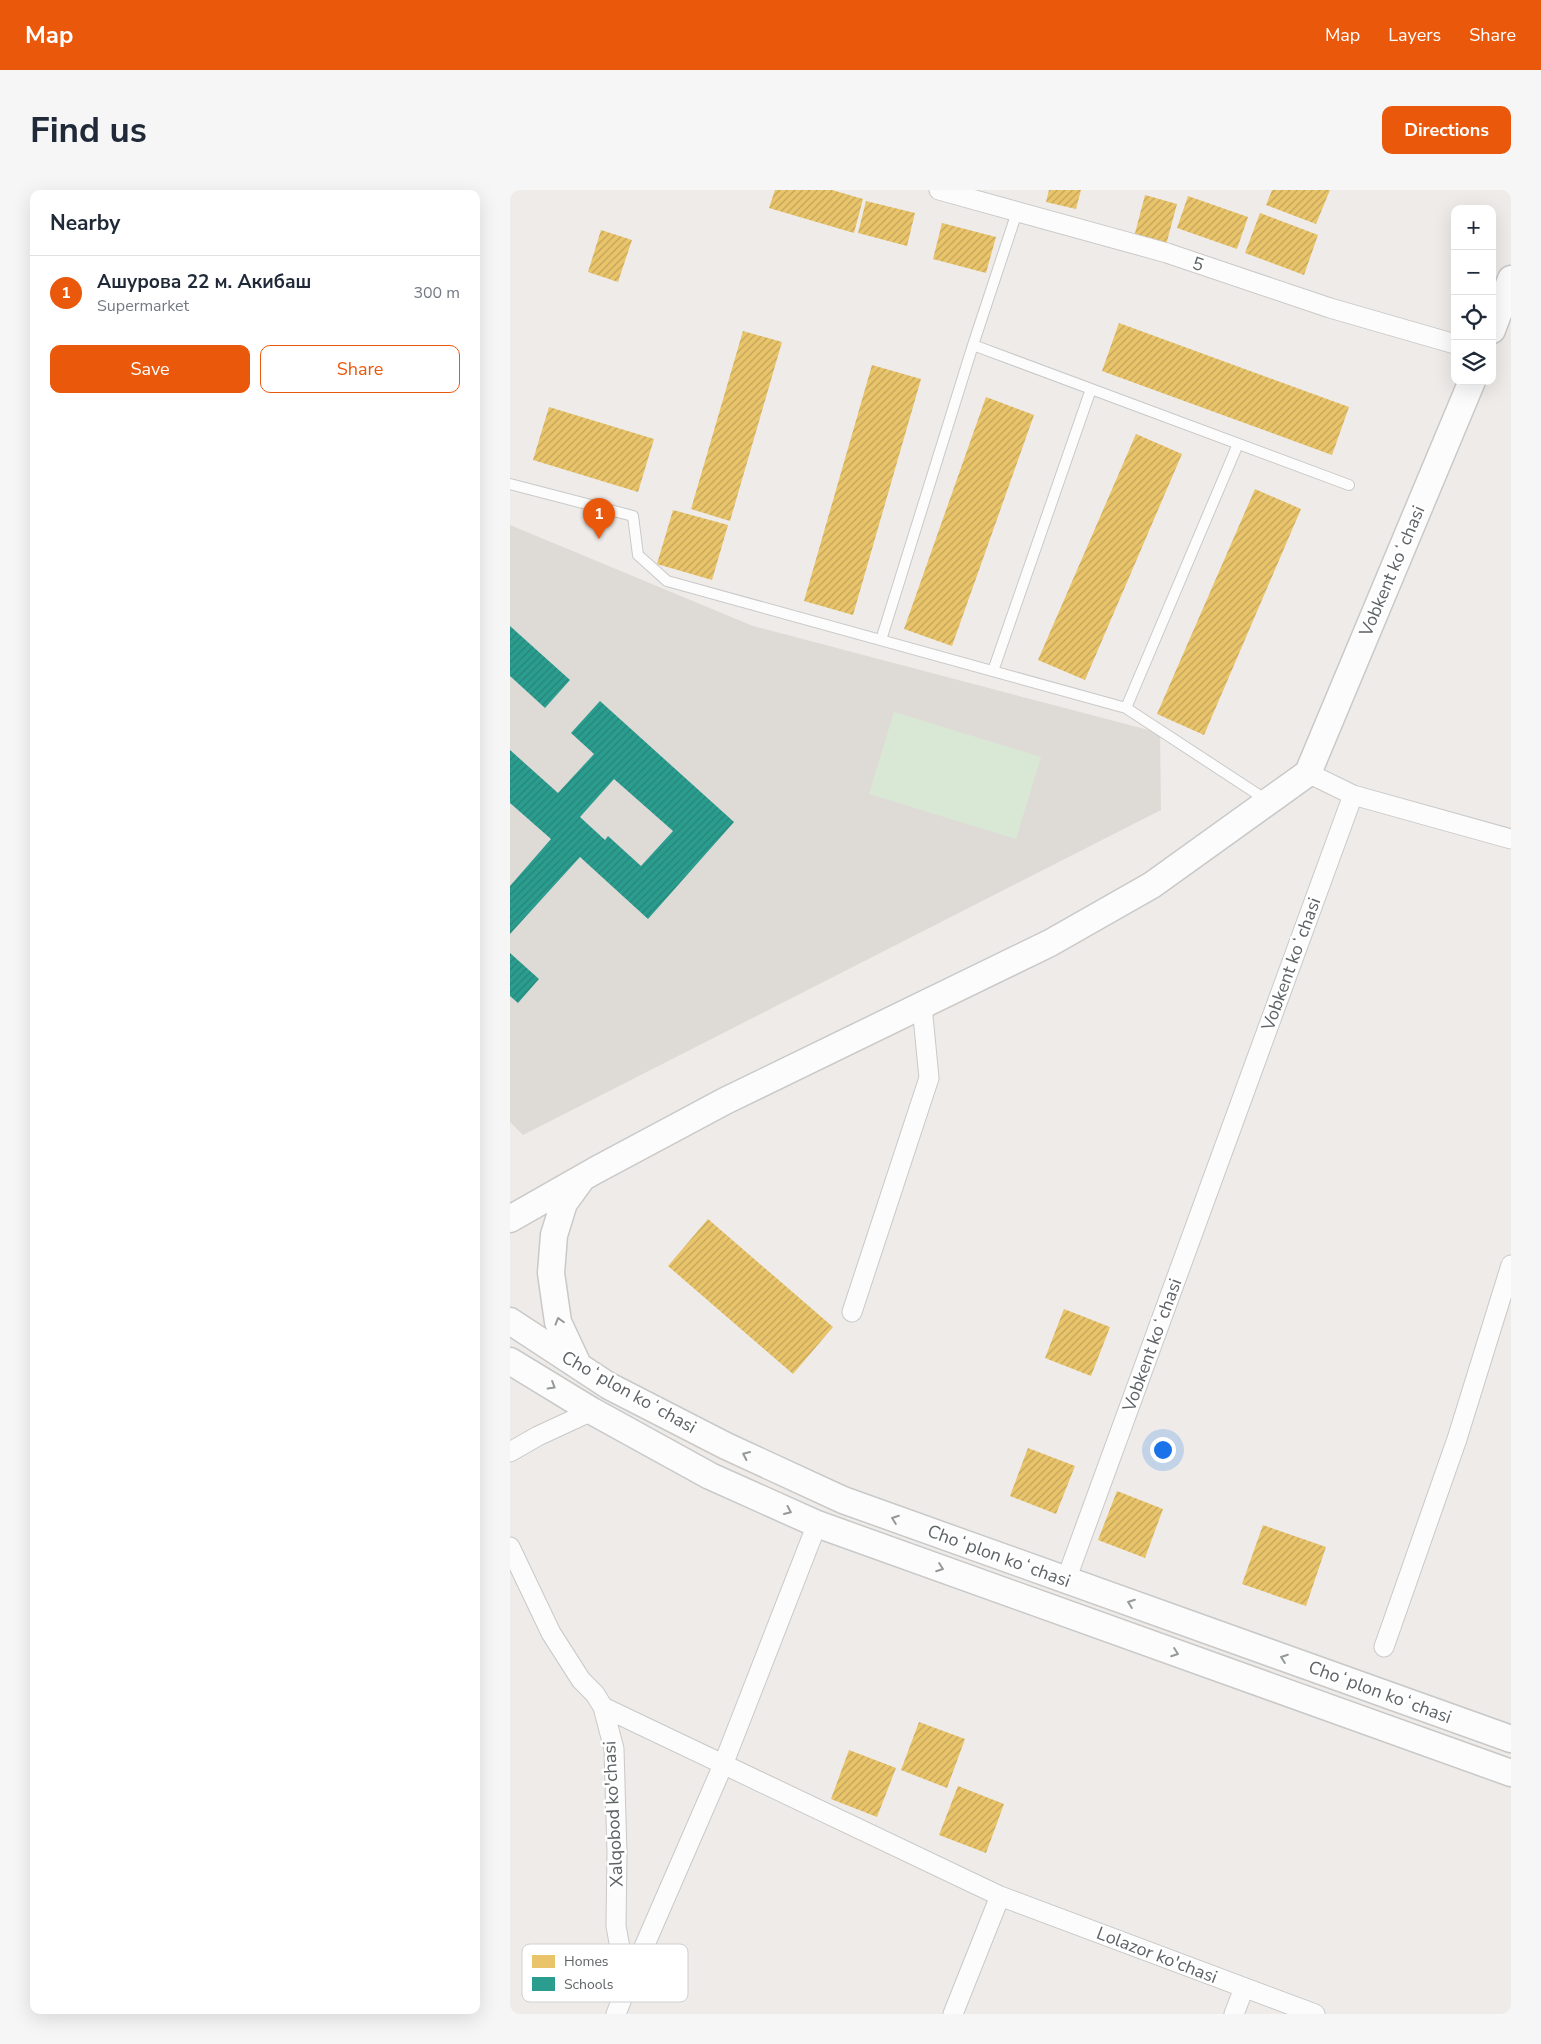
<!DOCTYPE html>
<meta charset="utf-8">
<style>
:root{--surface:#fff;--page:#f6f6f7;--text:#1f2937;--muted:#747a83;--line:#e0e1e3;--accent:#ea580c}
body{margin:0;font-family:"Nunito Sans",sans-serif;background:var(--page);color:var(--text)}
.controls{position:absolute;right:15px;top:15px;display:grid;overflow:hidden;border-radius:10px;box-shadow:0 5px 20px #0002}
.controls button{width:45px;height:45px;display:grid;place-items:center;padding:0;border:0;border-bottom:1px solid var(--line);background:var(--surface);color:var(--text);font:25px sans-serif}
.you{position:absolute;left:652px;top:1259px;width:18px;height:18px;margin:-12px;border:4px solid #fff;border-radius:50%;background:#1a73e8;box-shadow:0 0 0 8px #1a73e833}
.badge{display:grid;place-items:center;width:32px;height:32px;border-radius:50%;background:var(--accent);color:#fff;font-size:16px;font-weight:700}
.pin{position:absolute;translate:-50% -41px;filter:drop-shadow(0 1px 2px #0008)}
.pin::after{content:'';position:absolute;top:26px;width:18px;height:15px;background:inherit;clip-path:polygon(0 0,100% 0,50% 100%)}
.list{margin:0;padding:0;list-style:none}
h2{display:flex;justify-content:space-between;align-items:center;height:65px;margin:0;padding:0 20px;font-size:21px}
h2 small{font-size:16px;font-weight:400;color:var(--muted)}
.list li{display:grid;grid-template-columns:32px 1fr auto;gap:15px;align-items:center;box-sizing:border-box;height:75px;padding:0 20px;border-top:1px solid var(--line)}
.list b{display:block;font-size:19px;white-space:nowrap}
.list p{margin:0;font-size:16px;white-space:nowrap;color:var(--muted)}
.list em{font-size:16px;font-style:normal;color:var(--muted)}
.actions{display:flex;gap:10px;padding:15px 20px}
.actions a{flex:1;padding:11px 0;border:1px solid var(--accent);border-radius:10px;text-align:center;font-size:18px;color:var(--accent)}
.actions .main{background:var(--accent);color:#fff}
.icon{flex:none;width:28px;height:28px;fill:none;stroke:currentColor;stroke-width:2;stroke-linecap:round;stroke-linejoin:round}
.map{position:relative;flex:none;width:1001px;height:1824px;overflow:hidden;border-radius:10px}
header{display:flex;align-items:center;gap:30px;box-sizing:border-box;height:70px;padding:0 25px;background:var(--accent);color:#fff}
header strong{font-size:24px}
nav{display:flex;gap:28px;margin-inline-start:auto;font-size:18px}
.intro{display:flex;align-items:center;justify-content:space-between;box-sizing:border-box;height:120px;padding:0 30px}
h1{margin:0;font-size:35px}
.button{padding:12px 22px;border-radius:10px;background:var(--accent);color:#fff;font-size:18px;font-weight:700}
main{display:flex;gap:30px;padding:0 30px}
aside{flex:1;background:var(--surface);border-radius:10px;box-shadow:0 5px 20px #0002}
.map>svg:first-child{display:block}
.education{fill:#dedbd6}
.green{fill:#d9e8d4}
.homes{fill:url(#homes-hatch)}
.schools{fill:url(#schools-hatch);fill-rule:evenodd}
.lines{fill:none;stroke-linecap:round;stroke-linejoin:round}
.lane-casing{stroke:#c9c9c9;stroke-width:12}
.street-casing{stroke:#c9c9c9;stroke-width:21}
.secondary-casing{stroke:#c9c9c9;stroke-width:29}
.lane{stroke:#fcfcfc;stroke-width:10}
.street{stroke:#fcfcfc;stroke-width:19}
.secondary{stroke:#fcfcfc;stroke-width:26}
.oneway{stroke:#95999a}
.labels{text-anchor:middle;dominant-baseline:central;stroke-width:5;stroke-linejoin:round;paint-order:stroke}
.street-label{font-size:18px;fill:#5e6366;stroke:#fff}
.key{fill:#fff;stroke:#cfd0d1;stroke-width:1}
.key-label{font-size:14px;fill:#5e6366}
</style>
<header>
<strong>Map</strong>
<nav><a>Map</a><a>Layers</a><a>Share</a></nav>
</header>
<div class="intro"><h1>Find us</h1><a class="button">Directions</a></div>
<main>
<aside>
<h2>Nearby<small></small></h2>
<ul class="list">
<li><span class="badge">1</span><div><b>Ашурова 22 м. Акибаш</b><p>Supermarket</p></div><em>300 m</em></li>
</ul>
<div class="actions"><a class="main">Save</a><a>Share</a></div>
</aside>
<div class="map">
<svg width="1001" height="1824" viewBox="0 0 1001 1824">
<defs>
<pattern id="homes-hatch" width="6" height="6" patternUnits="userSpaceOnUse" patternTransform="scale(1.25)"><rect width="6" height="6" fill="#e9c46a"/><path d="M-1 1l2-2M0 6l6-6M5 7l2-2" fill="none" stroke="#c0a35b"/></pattern>
<pattern id="schools-hatch" width="6" height="6" patternUnits="userSpaceOnUse" patternTransform="scale(1.25)"><rect width="6" height="6" fill="#2a9d8f"/><path d="M-1 1l2-2M0 6l6-6M5 7l2-2" fill="none" stroke="#278479"/></pattern>
</defs>
<rect width="100%" height="100%" fill="#eeebe8"/>
<path class="education" d="M0,335L243,436L650,543L651,620L13,945L0,932Z"/>
<path class="green" d="M384,522L531,567L506,649L359,604Z"/>
<path class="homes" d="M265,0H322L353,9L344,43L259,18Z
M539,0H571L566,19L536,12Z
M762,0H820L806,34L756,15Z
M635,5L667,14L656,55L624,47Z
M678,6L738,27L727,59L667,38Z
M356,11L405,23L397,56L348,43Z
M750,23L808,45L794,85L735,63Z
M432,33L486,47L476,83L423,69Z
M91,40L122,50L108,92L78,82Z
M609,133L839,217L822,265L592,181Z
M233,141L272,152L220,331L181,319Z
M362,175L411,189L343,425L294,411Z
M476,207L524,225L442,456L394,439Z
M39,217L144,249L128,302L23,270Z
M626,244L672,264L575,490L528,470Z
M745,299L791,319L694,545L647,524Z
M163,320L218,335L202,390L147,374Z
M198,1029L323,1137L283,1184L158,1076Z
M554,1119L600,1137L581,1186L535,1168Z
M518,1258L565,1276L546,1324L500,1306Z
M607,1301L653,1319L635,1368L588,1350Z
M753,1335L816,1357L796,1416L732,1394Z
M409,1532L455,1549L437,1598L391,1580Z
M339,1560L386,1578L367,1627L321,1609Z
M448,1596L494,1614L476,1663L429,1645Z"/>
<path class="schools" d="M0,436L60,490L35,518L0,486Z
M90,511L224,632L138,729L70,667L0,744V696L41,649L0,613V560L48,603L84,564L61,543ZM104,589L163,641L131,676L98,646L95,650L70,627Z
M0,763L29,789L8,813L0,806Z"/>
<g class="lines">
<g class="lane-casing">
<path id="lane" d="M463,155L507,22
M0,294L123,326L128,365L157,391L616,518L758,611
M371,450L463,155L839,295
M483,481L581,199
M616,518L728,254"/>
</g>
<g class="street-casing">
<path id="street" d="M429,0L657,63L820,118L945,154
M798,583L843,605L1001,649
M342,1122L419,888L412,816
M0,1262L28,1246L82,1221
M0,1357L41,1443L71,1490L85,1504L93,1517L104,1559L107,1663L106,1736L117,1796L106,1824
M556,1390L843,605
M874,1457L947,1249L1001,1075
M93,1517L490,1706L805,1824
M117,1796L213,1575L307,1334
M443,1824L490,1706
M724,1824L734,1798"/>
</g>
<g class="secondary-casing">
<path id="secondary" d="M982,140L1001,89
M0,1029L86,980L215,911L540,753L642,695L798,583L962,191
M0,1131L99,1196L216,1256L333,1310L1001,1549
M0,1171L82,1221L200,1286L307,1334L1001,1583
M68,1175L48,1132L41,1083L44,1045L54,1013L70,991"/>
</g>
<use href="#lane" class="lane"/>
<use href="#street" class="street"/>
<use href="#secondary" class="secondary"/>
</g>
<defs><path id="oneway-chevron" d="M-2-3.5L2.5 0L-2 3.5" fill="none" stroke-width="1.6" stroke-linecap="round" stroke-linejoin="round" transform="scale(1.25)"/></defs>
<g class="oneway">
<use href="#oneway-chevron" transform="translate(49 1131) rotate(-106)"/>
<use href="#oneway-chevron" transform="translate(42 1196) rotate(31)"/>
<use href="#oneway-chevron" transform="translate(236 1265) rotate(-155)"/>
<use href="#oneway-chevron" transform="translate(278 1321) rotate(24)"/>
<use href="#oneway-chevron" transform="translate(385 1329) rotate(-160)"/>
<use href="#oneway-chevron" transform="translate(430 1378) rotate(20)"/>
<use href="#oneway-chevron" transform="translate(621 1413) rotate(-160)"/>
<use href="#oneway-chevron" transform="translate(665 1463) rotate(20)"/>
<use href="#oneway-chevron" transform="translate(774 1468) rotate(-160)"/>
</g>
<g class="labels">
<g class="street-label">
<text transform="translate(688 74) rotate(19)">5</text>
<text transform="translate(882 381) rotate(-67)">Vobkent koʻchasi</text>
<text transform="translate(781 774) rotate(-70)">Vobkent koʻchasi</text>
<text transform="translate(642 1155) rotate(-70)">Vobkent koʻchasi</text>
<text transform="translate(119 1202) rotate(29)">Choʻplon koʻchasi</text>
<text transform="translate(489 1366) rotate(20)">Choʻplon koʻchasi</text>
<text transform="translate(870 1502) rotate(20)">Choʻplon koʻchasi</text>
<text transform="translate(103 1624) rotate(-93)">Xalqobod ko'chasi</text>
<text transform="translate(647 1765) rotate(21)">Lolazor ko'chasi</text>
</g>
</g>
<rect x="12" y="1754" width="166" height="58" rx="8" class="key"/>
<rect x="22" y="1765" width="23" height="13" fill="#e9c46a"/>
<rect x="22" y="1787" width="23" height="14" fill="#2a9d8f"/>
<g class="key-label">
<text x="54" y="1776">Homes</text>
<text x="54" y="1799">Schools</text>
</g>
</svg>
<div class="controls">
<button>+</button>
<button>−</button>
<button><svg class="icon" aria-label="locate" viewBox="0 0 24 24"><circle cx="12" cy="12" r="6"/><path d="M12 2v4M12 18v4M2 12h4M18 12h4"/></svg></button>
<button><svg class="icon" aria-label="layers" viewBox="0 0 24 24"><path d="M12 4l9 5-9 5-9-5zM3 14l9 5 9-5"/></svg></button>
</div>
<div class="you"></div>
<div class="pin badge" style="left:89px;top:349px">1</div>
</div>
</main>
